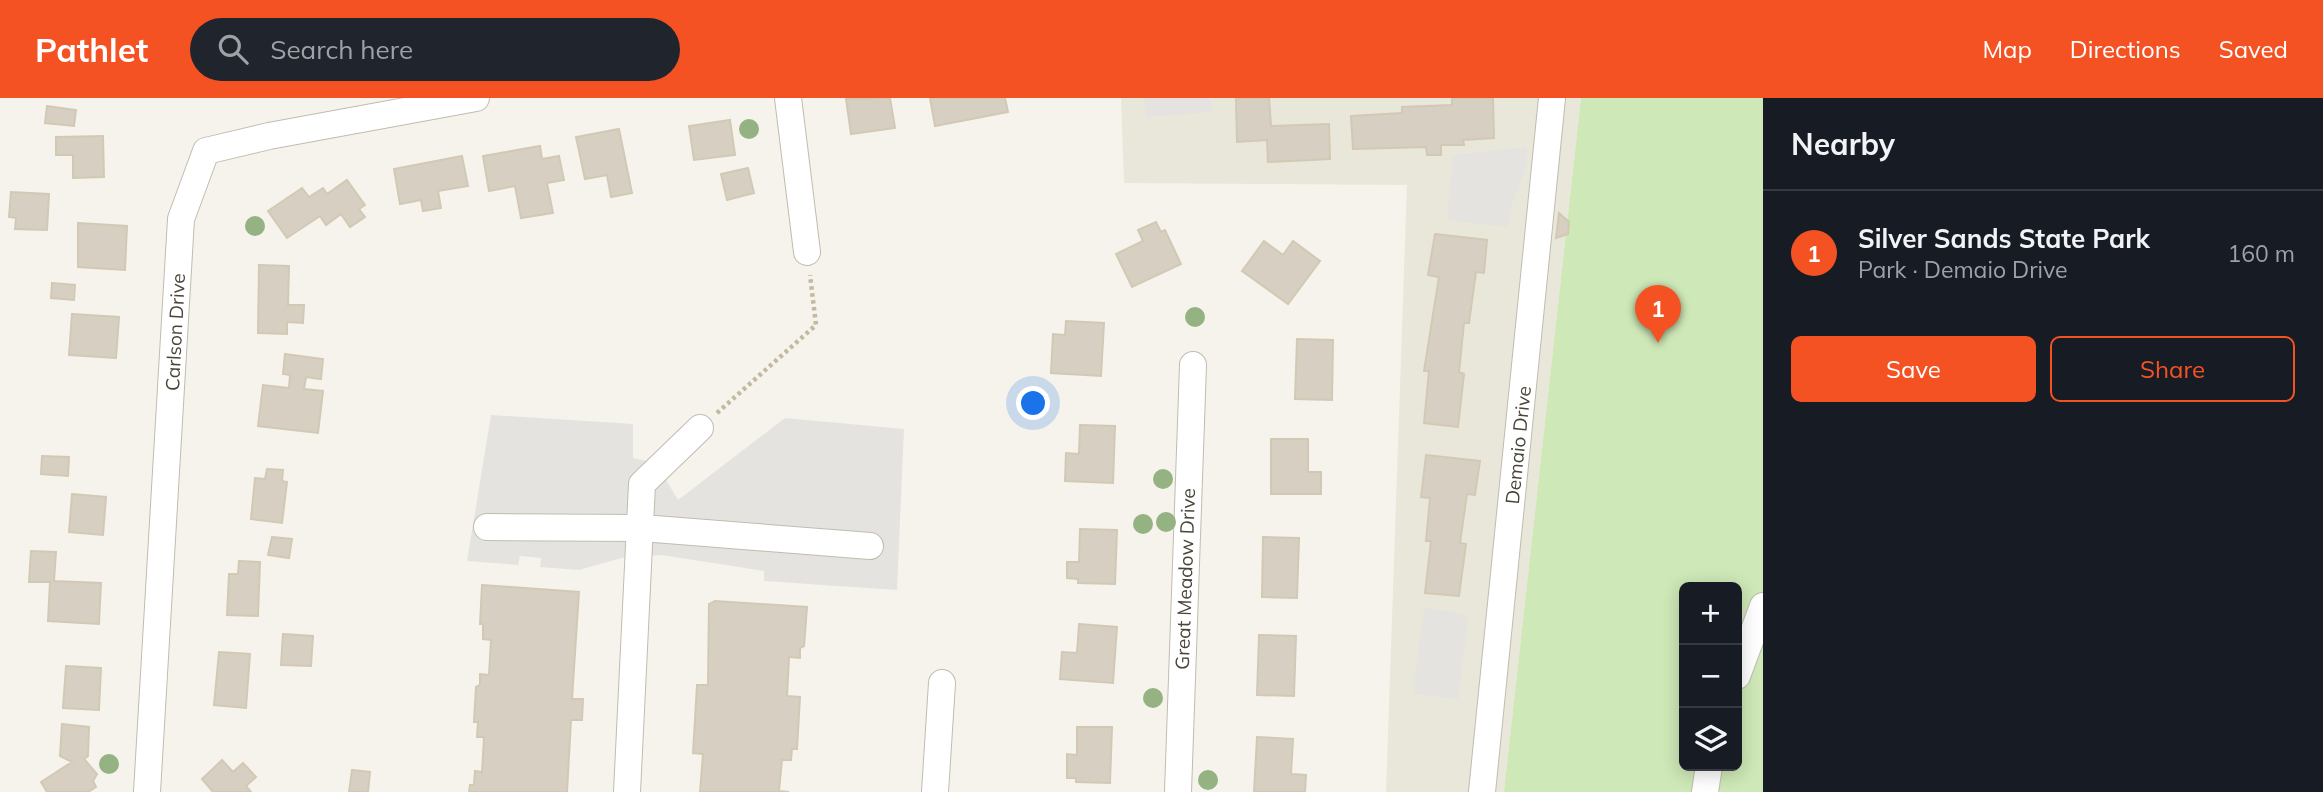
<!DOCTYPE html>
<meta charset="utf-8">
<style>
:root{--surface:#171b24;--page:#20242c;--text:#f1f3f6;--muted:#9ea1a6;--line:#363941;--accent:#f55224}
body{margin:0;font-family:Mulish,sans-serif;background:var(--page);color:var(--text)}
.controls{position:absolute;right:21px;bottom:21px;display:grid;overflow:hidden;border-radius:10px;box-shadow:0 4px 18px #0003}
.controls button{width:63px;height:63px;display:grid;place-items:center;padding:0;border:0;border-bottom:2px solid var(--line);background:var(--surface);color:var(--text);font:35px sans-serif}
.you{position:absolute;left:1034px;top:306px;width:24px;height:24px;margin:-18px;border:5px solid #fff;border-radius:50%;background:#1a73e8;box-shadow:0 0 0 10px #1a73e833}
.badge{display:grid;place-items:center;width:46px;height:46px;border-radius:50%;background:var(--accent);color:#fff;font-size:23px;font-weight:700}
.pin{position:absolute;translate:-50% -58px;filter:drop-shadow(0 2px 4px #0008)}
.pin::after{content:'';position:absolute;top:37px;width:24px;height:21px;background:inherit;clip-path:polygon(0 0,100% 0,50% 100%)}
.list{margin:0;padding:0;list-style:none}
h2{display:flex;justify-content:space-between;align-items:center;height:91px;margin:0;padding:0 28px;font-size:30px}
h2 small{font-size:23px;font-weight:400;color:var(--muted)}
.list li{display:grid;grid-template-columns:46px 1fr auto;gap:21px;align-items:center;box-sizing:border-box;height:126px;padding:0 28px;border-top:2px solid var(--line)}
.list b{display:block;font-size:26px;white-space:nowrap}
.list p{margin:0;font-size:23px;white-space:nowrap;color:var(--muted)}
.list em{font-size:23px;font-style:normal;color:var(--muted)}
.actions{display:flex;gap:14px;padding:21px 28px}
.actions a{flex:1;padding:16px 0;border:2px solid var(--accent);border-radius:10px;text-align:center;font-size:24px;color:var(--accent)}
.actions .main{background:var(--accent);color:#fff}
.icon{flex:none;width:38px;height:38px;fill:none;stroke:currentColor;stroke-width:2;stroke-linecap:round;stroke-linejoin:round}
.map{position:relative;flex:none;width:1763px;height:694px;overflow:hidden}
header{display:flex;align-items:center;gap:42px;box-sizing:border-box;height:98px;padding:0 35px;background:var(--accent);color:#fff}
header strong{font-size:33px}
nav{display:flex;gap:38px;margin-inline-start:auto;font-size:24px}
.search{width:490px;height:63px;background:var(--page);display:flex;align-items:center;gap:18px;box-sizing:border-box;padding:0 24px;border-radius:38px;color:var(--muted);font-size:26px}
main{display:flex}
aside{flex:1;background:var(--surface)}
.map>svg:first-child{display:block}
.residential{fill:#e9e6da}
.green{fill:#cee8b7;fill-rule:evenodd}
.parking{fill:#e5e3e0}
.building{fill:#d7d0c2;stroke:#d2c9b5;stroke-width:2}
.lines{fill:none;stroke-linecap:round;stroke-linejoin:round}
.minor-casing{stroke:#c1bcaf;stroke-width:28}
.path{stroke:#c3b9a0;stroke-width:4.5;stroke-dasharray:3.5 3.5;stroke-linecap:butt}
.minor{stroke:#fff;stroke-width:26}
.tree{fill:#95b283}
.labels{text-anchor:middle;dominant-baseline:central;stroke-width:7;stroke-linejoin:round;paint-order:stroke}
.street-label{font-size:19px;fill:#4a4539;stroke:#fff}
</style>
<header>
<strong>Pathlet</strong>
<div class="search"><svg class="icon" aria-label="search" viewBox="0 0 24 24"><circle cx="10" cy="10" r="6"/><path d="M15 15l6 6"/></svg>Search here</div>
<nav><a>Map</a><a>Directions</a><a>Saved</a></nav>
</header>
<main>
<div class="map">
<svg width="1763" height="694" viewBox="0 0 1763 694">
<rect width="100%" height="100%" fill="#f6f3ec"/>
<path class="residential" d="M1121,0H1581L1504,694H1386L1407,87L1124,85Z"/>
<path class="green" d="M1581,0H1763V694H1504ZM1684,489H1737V668H1684Z"/>
<path class="parking" d="M1144,0H1210L1212,14L1146,19Z
M1527,49L1526,71L1512,104L1509,129L1447,122L1453,57Z
M491,317L633,326V360L656,365L678,402L785,320L904,331L897,492L764,483V473L662,457L625,459L579,472L540,469L541,460L520,458L518,467L467,463Z
M1424,510L1468,517L1458,601L1413,596Z"/>
<path class="building" d="M890,0L895,30L851,36L846,1Z
M930,0H1005L1008,14L935,28Z
M1236,0H1269L1271,28L1329,26L1330,61L1268,64L1267,42L1237,44Z
M1452,0H1493L1494,40L1463,42L1464,47H1441V57H1427L1426,49L1353,51L1351,18L1402,15V9L1452,7Z
M47,8L76,12L74,28L45,25Z
M730,22L735,57L694,62L689,28Z
M619,31L632,95L611,99L607,77L585,81L576,39Z
M103,38L104,79L73,80V57H56V39Z
M540,48L542,61L559,58L564,82L547,85L553,115L521,120L515,88L489,93L483,58Z
M462,58L468,88L438,93L441,110L423,113L421,102L400,106L394,71Z
M748,70L754,95L727,102L721,76Z
M347,82L365,107L359,111L365,119L350,129L341,116L326,127L320,118L287,140L268,113L302,90L309,99L323,90L327,96Z
M11,94L49,96L47,132L15,131L16,120L9,119Z
M1559,115L1569,124L1568,136L1556,140Z
M1156,124L1161,134L1165,132L1181,166L1132,189L1116,156L1143,143L1138,132Z
M78,125L127,128L125,172L78,169Z
M1435,136L1487,142L1484,175L1476,174L1469,225H1464L1459,274L1464,276L1458,329L1424,325L1429,273H1424L1439,179L1428,177Z
M1264,143L1283,157L1293,143L1320,163L1288,206L1242,173Z
M259,167L289,168L288,207H304L303,225L287,224V236L258,235Z
M52,185L75,187L74,202L51,200Z
M72,216L119,219L116,260L69,257Z
M1066,223L1104,225L1101,278L1051,275L1053,236L1065,237Z
M1297,241L1333,242L1332,302L1295,301Z
M285,256L323,261L321,281L306,279L304,291L323,293L318,335L258,328L263,287L289,290L290,277L283,276Z
M1080,327L1115,328L1113,385L1065,383L1066,355L1079,356Z
M1271,341H1308V374H1321V396H1271Z
M1426,357L1480,363L1475,397L1467,396L1460,445L1466,446L1459,498L1425,495L1431,443H1426L1430,400L1421,399Z
M42,358L69,359L68,378L41,376Z
M267,371L283,372L282,383L287,384L282,425L251,421L255,380L265,381Z
M72,396L106,399L103,437L69,434Z
M1080,431L1117,432L1115,486L1078,485V481L1067,480V464H1079Z
M272,439L292,441L289,460L268,457Z
M1263,439L1299,440L1297,500L1262,499Z
M31,453L56,454L54,483L101,485L99,526L48,523L50,484H29Z
M239,463L260,464L258,518L227,517L229,476H238Z
M482,487L579,494L572,601H583L582,622H571L567,694H469L470,687H474L475,673L482,674L484,639H477L478,624H474L476,589L480,587V576L489,577L491,542L483,541V526H480Z
M715,503L807,509L804,548L800,550V560L789,559L787,598L800,599L797,651H792L791,662H782L779,693L789,694H700L703,656L693,655L697,587H708L709,506Z
M1079,526L1117,529L1113,585L1060,581L1062,554L1077,555Z
M283,536L313,538L311,568L281,567Z
M1259,537L1296,538L1294,598L1257,597Z
M219,554L250,556L246,610L214,607Z
M66,568L101,570L99,612L63,610Z
M62,626L89,629L88,658L84,661L97,676L93,683L96,689L88,694H47L41,684L72,664L60,658Z
M1077,629H1112L1110,685L1076,684V680H1067V656L1077,657Z
M1257,639L1293,641L1291,676L1306,677L1305,694H1254Z
M222,662L233,674L243,665L256,679L246,688L251,694H213L202,681Z
M352,672L370,674L368,694H349Z"/>
<g class="lines">
<g class="minor-casing">
<path id="minor" d="M788,0L807,154
M487,429L642,430L870,448
M1737,578L1763,508
M147,694L181,121L206,53L269,38L476,0
M627,694L642,386L700,330
M935,694L942,585
M1178,694L1193,267
M1482,694L1552,0
M1705,694L1709,668"/>
</g>
<path class="path" d="M717,315L816,227L810,177"/>
<use href="#minor" class="minor"/>
</g>
<g class="tree">
<circle cx="749" cy="31" r="10"/>
<circle cx="255" cy="128" r="10"/>
<circle cx="1195" cy="219" r="10"/>
<circle cx="1163" cy="381" r="10"/>
<circle cx="1166" cy="424" r="10"/>
<circle cx="1143" cy="426" r="10"/>
<circle cx="1153" cy="600" r="10"/>
<circle cx="109" cy="666" r="10"/>
<circle cx="1208" cy="682" r="10"/>
</g>
<g class="labels">
<g class="street-label">
<text transform="translate(175 234) rotate(-87)">Carlson Drive</text>
<text transform="translate(1518 347) rotate(-84)">Demaio Drive</text>
<text transform="translate(1185 481) rotate(-88)">Great Meadow Drive</text>
</g>
</g>
</svg>
<div class="controls">
<button>+</button>
<button>−</button>
<button><svg class="icon" aria-label="layers" viewBox="0 0 24 24"><path d="M12 4l9 5-9 5-9-5zM3 14l9 5 9-5"/></svg></button>
</div>
<div class="you"></div>
<div class="pin badge" style="left:1658px;top:245px">1</div>
</div>
<aside>
<h2>Nearby<small></small></h2>
<ul class="list">
<li><span class="badge">1</span><div><b>Silver Sands State Park</b><p>Park · Demaio Drive</p></div><em>160 m</em></li>
</ul>
<div class="actions"><a class="main">Save</a><a>Share</a></div>
</aside>
</main>
